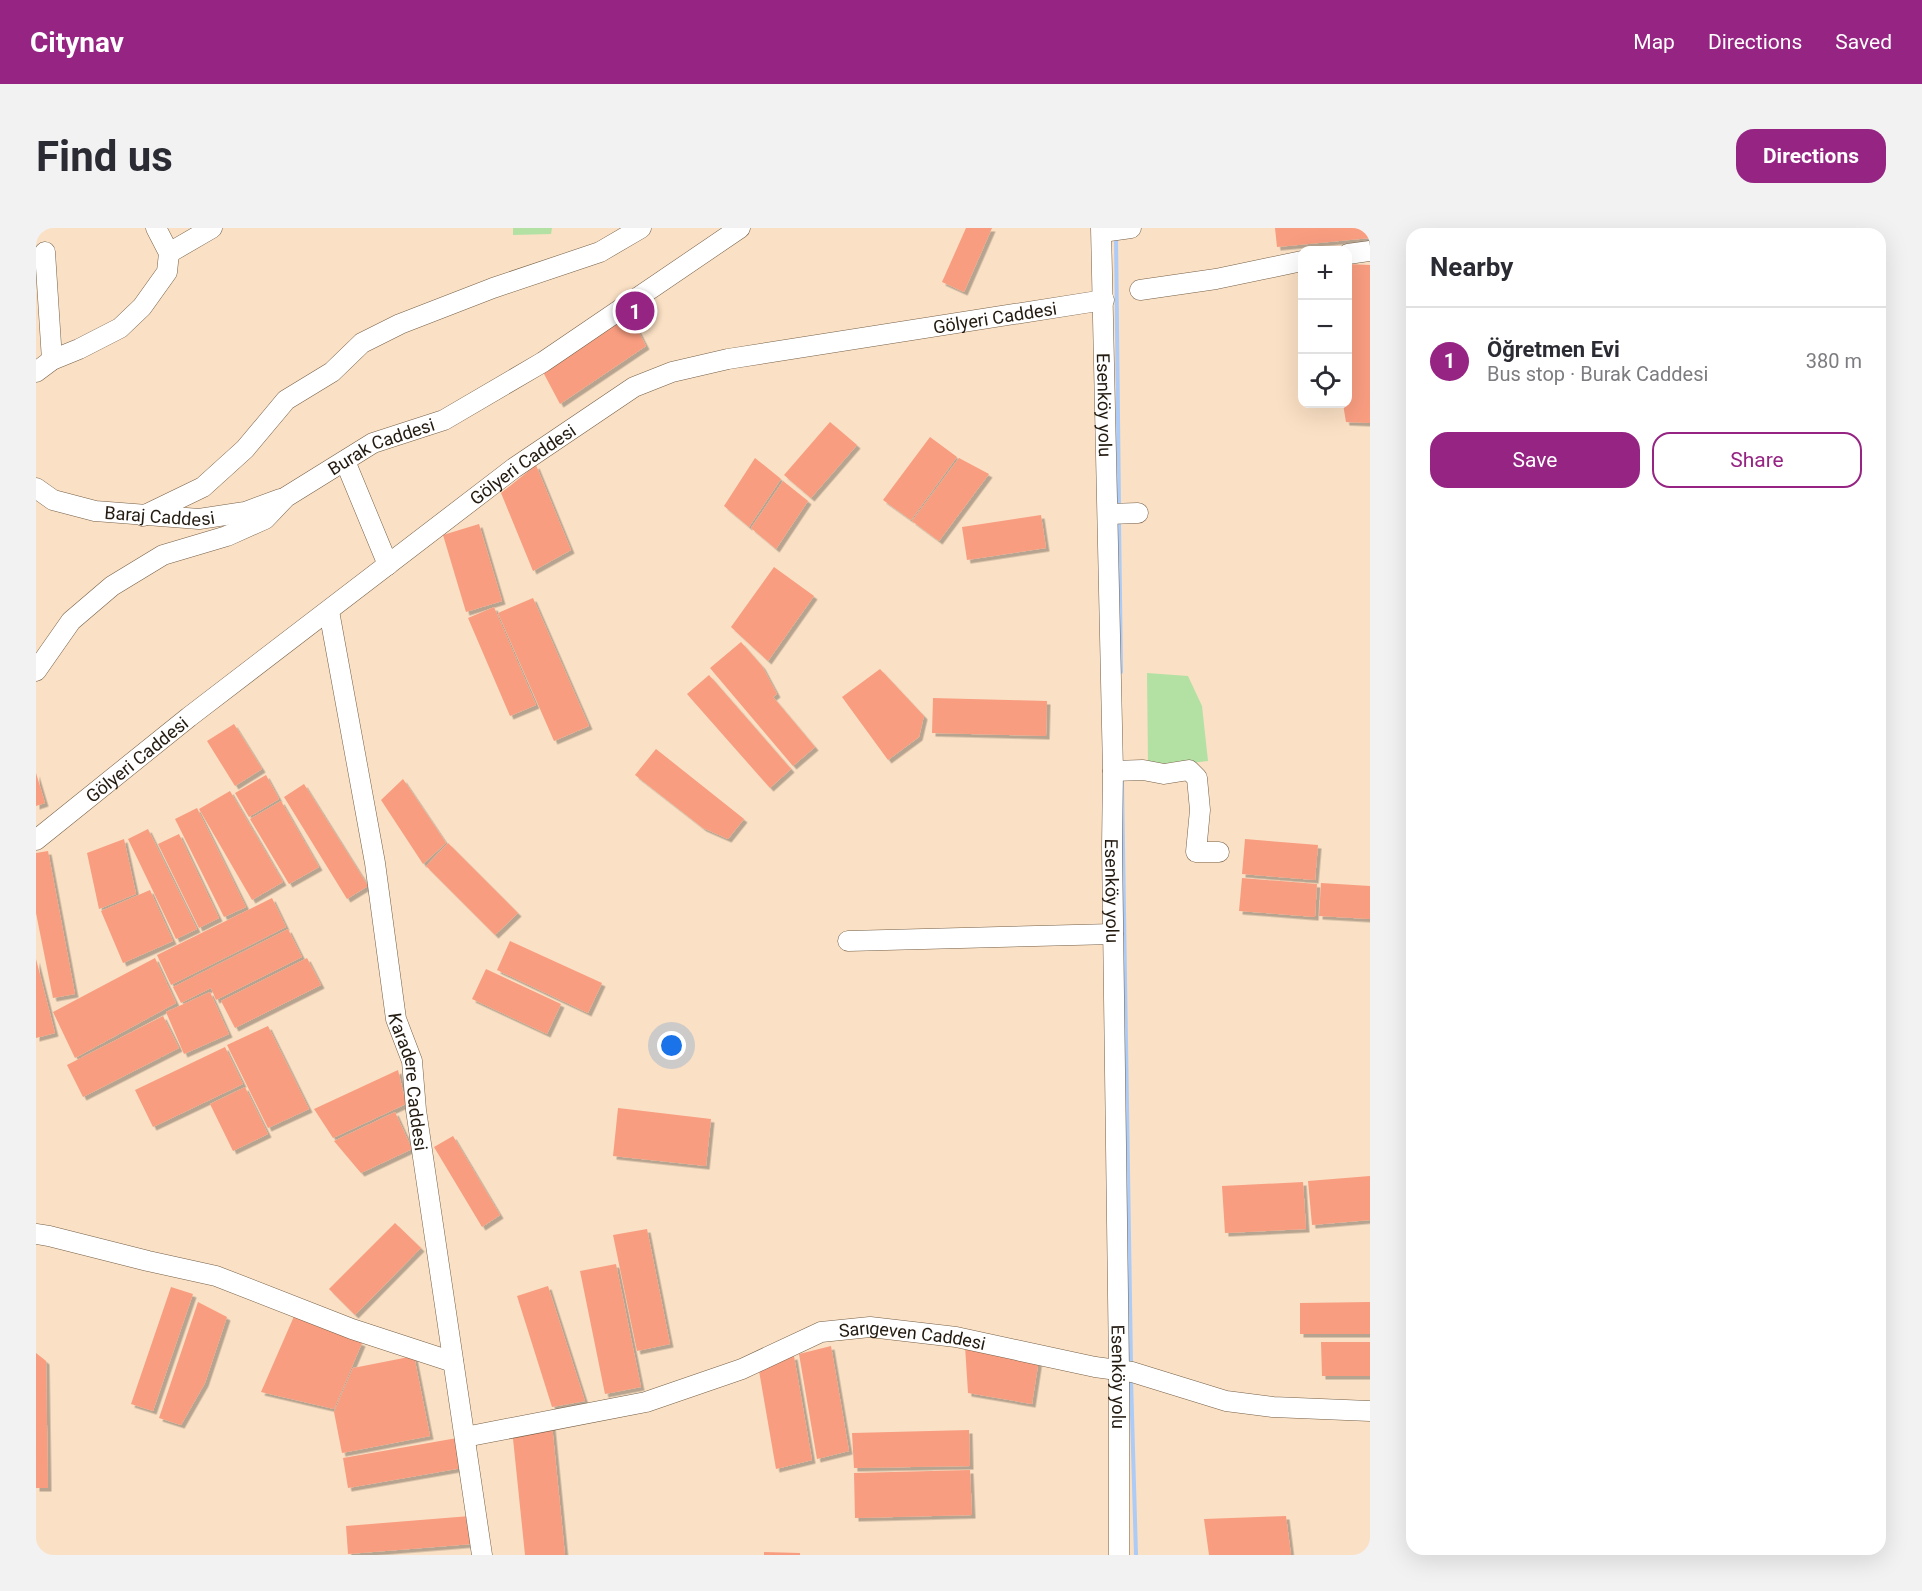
<!DOCTYPE html>
<meta charset="utf-8">
<style>
:root{--surface:#fff;--page:#f2f2f3;--text:#2b2b33;--muted:#7c7c81;--line:#e1e1e2;--accent:#952483}
body{margin:0;font-family:Roboto,sans-serif;background:var(--page);color:var(--text)}
.controls{position:absolute;right:18px;top:18px;display:grid;overflow:hidden;border-radius:12px;box-shadow:0 6px 24px #0002}
.controls button{width:54px;height:54px;display:grid;place-items:center;padding:0;border:0;border-bottom:2px solid var(--line);background:var(--surface);color:var(--text);font:30px sans-serif}
.you{position:absolute;left:636px;top:818px;width:21px;height:21px;margin:-15px;border:4px solid #fff;border-radius:50%;background:#1a73e8;box-shadow:0 0 0 9px #1a73e833}
.badge{display:grid;place-items:center;width:39px;height:39px;border-radius:50%;background:var(--accent);color:#fff;font-size:20px;font-weight:700}
.pin{position:absolute;translate:-50% -50%;border:3px solid #fff;box-shadow:0 2px 6px #0006}
.list{margin:0;padding:0;list-style:none}
h2{display:flex;justify-content:space-between;align-items:center;height:78px;margin:0;padding:0 24px;font-size:26px}
h2 small{font-size:20px;font-weight:400;color:var(--muted)}
.list li{display:grid;grid-template-columns:39px 1fr auto;gap:18px;align-items:center;box-sizing:border-box;height:108px;padding:0 24px;border-top:2px solid var(--line)}
.list b{display:block;font-size:22px;white-space:nowrap}
.list p{margin:0;font-size:20px;white-space:nowrap;color:var(--muted)}
.list em{font-size:20px;font-style:normal;color:var(--muted)}
.actions{display:flex;gap:12px;padding:18px 24px}
.actions a{flex:1;padding:14px 0;border:2px solid var(--accent);border-radius:18px;text-align:center;font-size:21px;color:var(--accent)}
.actions .main{background:var(--accent);color:#fff}
.icon{flex:none;width:33px;height:33px;fill:none;stroke:currentColor;stroke-width:2;stroke-linecap:round;stroke-linejoin:round}
.map{position:relative;flex:none;width:1334px;height:1327px;overflow:hidden;border-radius:18px}
header{display:flex;align-items:center;gap:36px;box-sizing:border-box;height:84px;padding:0 30px;background:var(--accent);color:#fff}
header strong{font-size:28px}
nav{display:flex;gap:33px;margin-inline-start:auto;font-size:21px}
.intro{display:flex;align-items:center;justify-content:space-between;box-sizing:border-box;height:144px;padding:0 36px}
h1{margin:0;font-size:42px}
.button{padding:15px 27px;border-radius:18px;background:var(--accent);color:#fff;font-size:21px;font-weight:700}
main{display:flex;gap:36px;padding:0 36px}
aside{flex:1;background:var(--surface);border-radius:18px;box-shadow:0 6px 24px #0002}
.map>svg:first-child{display:block}
.green{fill:#b2e1a3}
.lines{fill:none;stroke-linecap:round;stroke-linejoin:round}
.stream{stroke:#accbf7;stroke-width:4}
.building{fill:#f99d80;filter:url(#shadow)}
.minor-casing{stroke:#755f46;stroke-width:21}
.minor{stroke:#fff;stroke-width:20}
.labels{text-anchor:middle;dominant-baseline:central;stroke-width:6;stroke-linejoin:round;paint-order:stroke}
.street-label{font-size:18px;fill:#231a10;stroke:#fbf1e5}
</style>
<header>
<strong>Citynav</strong>
<nav><a>Map</a><a>Directions</a><a>Saved</a></nav>
</header>
<div class="intro"><h1>Find us</h1><a class="button">Directions</a></div>
<main>
<div class="map">
<svg width="1334" height="1327" viewBox="0 0 1334 1327">
<defs>
<filter id="shadow"><feDropShadow dx="3.5" dy="3.5" stdDeviation="0" flood-color="#0004"/></filter>
</defs>
<rect width="100%" height="100%" fill="#fae0c4"/>
<path class="green" d="M477,0H516L515,6L477,7Z
M1111,445L1152,448L1166,478L1172,533L1138,537L1112,535Z"/>
<g class="lines">
<path class="stream" d="M1080,8L1083,279
M1083,293L1085,444
M1086,554L1095,1137
M1095,1151L1100,1327"/>
</g>
<path class="building" d="M930,0H956L928,64L906,54Z
M1239,0H1334V10L1241,19Z
M1312,36L1334,37V195L1310,194L1307,176H1312Z
M594,87L610,118L524,176L507,144Z
M794,194L821,217L775,270L748,247Z
M894,209L921,229L875,292L847,272Z
M719,230L745,251L713,299L688,278Z
M923,230L953,246L903,313L876,293Z
M500,237L535,322L497,343L465,265Z
M747,253L772,273L740,321L715,300Z
M1005,287L1010,320L931,332L926,299Z
M443,296L466,373L430,384L407,307Z
M738,339L778,368L732,433L695,399Z
M497,370L553,498L518,513L462,385Z
M458,379L500,477L474,488L432,390Z
M705,414L726,438L741,466L737,469L779,519L757,538L674,440Z
M844,441L888,488L883,509L852,532L806,469Z
M673,447L755,541L734,560L651,466Z
M897,470L1011,473L1010,508L896,505Z
M198,496L226,541L199,558L171,513Z
M620,521L708,591L692,611L667,600L599,547Z
M0,545L9,575L0,578Z
M230,547L243,571L213,589L199,565Z
M367,551L410,615L387,636L345,572Z
M268,556L332,658L311,671L248,569Z
M194,563L247,654L216,672L163,581Z
M245,573L283,639L253,656L214,591Z
M161,580L210,679L188,689L139,591Z
M112,601L161,701L140,711L92,611Z
M143,606L183,690L163,700L122,616Z
M88,611L100,666L63,681L51,625Z
M1209,611L1282,617L1279,652L1206,646Z
M412,615L482,685L459,707L390,638Z
M12,623L39,766L17,770L0,685V625Z
M1206,650L1281,656L1279,689L1203,683Z
M1285,655L1334,658V691L1283,688Z
M114,662L137,713L87,735L65,683Z
M236,670L250,699L135,757L121,727Z
M252,701L266,729L180,772L175,760L145,775L137,759Z
M474,713L566,755L552,785L461,742Z
M119,730L140,775L39,830L17,784Z
M271,730L285,757L199,800L185,773Z
M0,731L19,805L0,810Z
M450,741L525,776L511,806L436,771Z
M174,764L193,806L148,826L130,784Z
M127,788L143,820L47,869L31,837Z
M232,798L273,881L232,900L191,817Z
M189,819L207,856L117,899L99,862Z
M362,842L370,876L297,910L278,881Z
M209,859L232,906L197,923L174,876Z
M582,880L675,891L670,938L577,928Z
M359,884L376,921L325,945L298,913Z
M417,908L464,987L446,999L398,919Z
M1334,948V992L1276,997L1272,953Z
M1267,954L1270,1001L1189,1005L1186,958Z
M359,995L385,1020L319,1087L293,1061Z
M611,1001L634,1116L601,1123L577,1007Z
M580,1036L605,1159L569,1166L544,1043Z
M512,1058L549,1173L516,1179L481,1068Z
M135,1059L157,1066L117,1183L95,1176Z
M162,1074L191,1089L169,1155L145,1197L123,1190Z
M1334,1074V1106H1264V1075Z
M259,1086L326,1115L298,1181L225,1164Z
M1285,1114H1334V1148H1286Z
M795,1118L813,1223L781,1231L763,1126Z
M929,1118L1003,1131L996,1176L932,1165Z
M0,1125L10,1133L12,1260H0Z
M378,1128L394,1208L306,1225L298,1184L317,1140Z
M758,1128L776,1232L740,1241L722,1137Z
M516,1197L529,1327H489L476,1201Z
M933,1202L934,1238L818,1240L816,1205Z
M421,1210L426,1240L312,1260L307,1230Z
M934,1242L936,1287L819,1290L818,1245Z
M434,1288L436,1316L312,1326L310,1298Z
M1250,1288L1255,1327H1173L1168,1291Z
M728,1324L764,1325V1327H728Z"/>
<g class="lines">
<g class="minor-casing">
<g id="minor">
<path id="s1" d="M1065,0L1077,543L1076,619L1083,1141V1327"/>
<path d="M1066,4L1095,0"/>
<path d="M9,24L16,132"/>
<path d="M133,25L176,0"/>
<path d="M1312,26L1334,23"/>
<path d="M1104,62L1180,51L1266,33"/>
<path d="M0,144L16,132L43,121L84,100L106,79L131,44L133,25L120,0"/>
<path d="M309,233L352,337"/>
<path id="s2" d="M0,260L17,272L59,283L163,291L209,284L244,271"/>
<path d="M1073,286L1102,285"/>
<path d="M107,288L167,259L209,221L250,172L296,144L326,115L364,96L457,60L564,24L605,0"/>
<path id="s3" d="M293,383L339,635L360,791L376,833L380,882L446,1327"/>
<path id="s4" d="M0,443L35,393L76,358L127,327L191,308L229,291L250,269L337,215L408,192L507,134L704,0"/>
<path d="M1077,543L1107,542L1128,546L1153,542L1161,550L1164,582L1160,624H1183"/>
<path id="s5" d="M0,612L153,489L478,240L598,159L636,144L692,131L1068,72"/>
<path d="M812,713L1077,706"/>
<path d="M0,1006L13,1008L112,1033L180,1048L316,1101L417,1134"/>
<path id="s6" d="M429,1209L610,1174L706,1141L785,1104L834,1099L920,1109L1059,1139L1096,1144L1190,1173L1237,1179L1334,1183"/>
</g>
</g>
<use href="#minor" class="minor"/>
</g>
<g class="labels">
<g class="street-label">
<text stroke="none"><textPath href="#s5" startOffset="1119">Gölyeri Caddesi</textPath></text>
<text stroke="none"><textPath href="#s1" startOffset="177">Esenköy yolu</textPath></text>
<text stroke="none"><textPath href="#s4" startOffset="422">Burak Caddesi</textPath></text>
<text stroke="none"><textPath href="#s5" startOffset="615">Gölyeri Caddesi</textPath></text>
<text stroke="none"><textPath href="#s2" startOffset="129">Baraj Caddesi</textPath></text>
<text stroke="none"><textPath href="#s5" startOffset="129">Gölyeri Caddesi</textPath></text>
<text stroke="none"><textPath href="#s1" startOffset="663">Esenköy yolu</textPath></text>
<text stroke="none"><textPath href="#s3" startOffset="478">Karadere Caddesi</textPath></text>
<text stroke="none"><textPath href="#s6" startOffset="465">Sarıgeven Caddesi</textPath></text>
<text stroke="none"><textPath href="#s1" startOffset="1149">Esenköy yolu</textPath></text>
</g>
</g>
</svg>
<div class="controls">
<button>+</button>
<button>−</button>
<button><svg class="icon" aria-label="locate" viewBox="0 0 24 24"><circle cx="12" cy="12" r="6"/><path d="M12 2v4M12 18v4M2 12h4M18 12h4"/></svg></button>
</div>
<div class="you"></div>
<div class="pin badge" style="left:599px;top:83px">1</div>
</div>
<aside>
<h2>Nearby<small></small></h2>
<ul class="list">
<li><span class="badge">1</span><div><b>Öğretmen Evi</b><p>Bus stop · Burak Caddesi</p></div><em>380 m</em></li>
</ul>
<div class="actions"><a class="main">Save</a><a>Share</a></div>
</aside>
</main>
